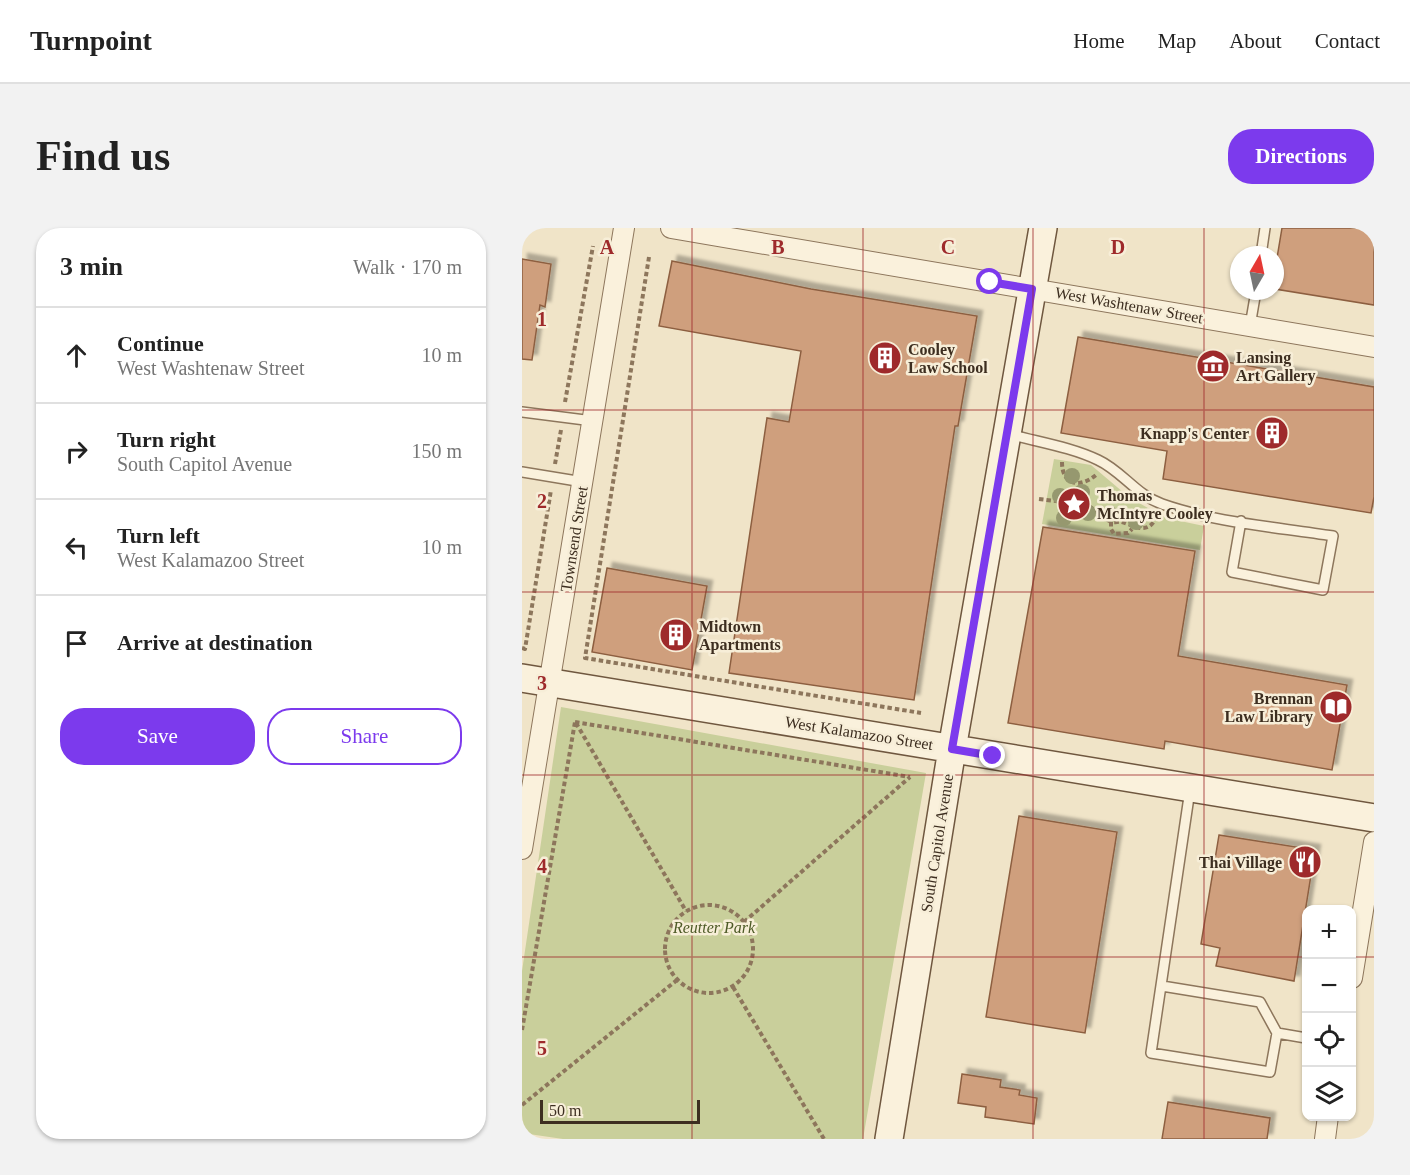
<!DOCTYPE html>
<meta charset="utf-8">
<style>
:root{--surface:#fff;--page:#f2f2f2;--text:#222;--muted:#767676;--line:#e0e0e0;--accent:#7c3aed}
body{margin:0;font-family:"Times New Roman",serif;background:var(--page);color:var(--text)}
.controls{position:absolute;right:18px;bottom:18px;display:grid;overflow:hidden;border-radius:12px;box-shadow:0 2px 4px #0004}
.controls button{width:54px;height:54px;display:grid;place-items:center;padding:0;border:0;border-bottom:2px solid var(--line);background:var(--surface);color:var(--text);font:30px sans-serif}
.compass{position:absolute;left:708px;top:18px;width:54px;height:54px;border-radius:50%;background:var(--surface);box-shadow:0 2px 4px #0004;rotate:9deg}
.scale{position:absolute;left:18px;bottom:15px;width:160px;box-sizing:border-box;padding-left:6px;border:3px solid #3d2e20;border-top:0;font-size:16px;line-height:21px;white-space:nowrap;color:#3d2e20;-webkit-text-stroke:4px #f7eed8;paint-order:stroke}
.stop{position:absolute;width:18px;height:18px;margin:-14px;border:4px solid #7c3aed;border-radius:50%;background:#fff}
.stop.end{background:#7c3aed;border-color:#fff;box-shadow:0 2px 6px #0008}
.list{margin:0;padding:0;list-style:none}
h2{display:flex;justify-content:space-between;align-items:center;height:78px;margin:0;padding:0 24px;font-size:26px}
h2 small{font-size:20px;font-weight:400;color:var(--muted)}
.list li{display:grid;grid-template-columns:39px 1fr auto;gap:18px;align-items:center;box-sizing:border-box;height:96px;padding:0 24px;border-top:2px solid var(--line)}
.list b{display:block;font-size:22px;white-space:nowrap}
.list p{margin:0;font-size:20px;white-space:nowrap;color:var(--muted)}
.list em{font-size:20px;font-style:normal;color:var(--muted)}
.actions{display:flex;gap:12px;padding:18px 24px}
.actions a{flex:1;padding:14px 0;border:2px solid var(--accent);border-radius:24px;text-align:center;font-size:21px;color:var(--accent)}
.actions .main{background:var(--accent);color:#fff}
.icon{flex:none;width:33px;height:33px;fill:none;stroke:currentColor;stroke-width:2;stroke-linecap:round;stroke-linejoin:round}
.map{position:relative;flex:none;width:852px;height:911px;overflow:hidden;border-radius:24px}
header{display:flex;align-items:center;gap:36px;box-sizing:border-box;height:84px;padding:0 30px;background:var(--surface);border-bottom:2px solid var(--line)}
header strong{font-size:28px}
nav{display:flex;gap:33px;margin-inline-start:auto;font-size:21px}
.intro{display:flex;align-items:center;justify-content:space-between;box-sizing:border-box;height:144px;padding:0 36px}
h1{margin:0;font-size:42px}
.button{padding:15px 27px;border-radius:24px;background:var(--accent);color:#fff;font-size:21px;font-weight:700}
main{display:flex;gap:36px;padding:0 36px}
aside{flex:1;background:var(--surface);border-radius:24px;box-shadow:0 2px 4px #0004}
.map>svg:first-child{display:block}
.green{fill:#c9cf9b}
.building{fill:#cf9f7d;stroke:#8d5f41;stroke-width:1.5;filter:url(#shadow)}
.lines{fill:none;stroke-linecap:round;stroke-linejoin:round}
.lane-casing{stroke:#8d765c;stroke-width:12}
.street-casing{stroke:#8d765c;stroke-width:22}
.secondary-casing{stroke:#6f573f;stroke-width:30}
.path{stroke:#8d765c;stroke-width:4;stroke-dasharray:4.5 3;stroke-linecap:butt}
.lane{stroke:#faf1dc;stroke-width:9}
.street{stroke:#faf1dc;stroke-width:20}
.secondary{stroke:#faf1dc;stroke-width:27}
.tree{fill:#96986f}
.route{stroke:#7c3aed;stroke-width:8}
.grid{fill:none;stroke:#9e2a2b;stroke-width:1.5;stroke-opacity:0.55}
.labels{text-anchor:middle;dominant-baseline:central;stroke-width:5;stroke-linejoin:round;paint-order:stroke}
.street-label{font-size:16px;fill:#3d2e20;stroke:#f7eed8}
.poi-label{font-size:16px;font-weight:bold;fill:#3d2e20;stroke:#f7eed8;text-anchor:start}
.park-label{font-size:16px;font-style:italic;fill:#4d5a26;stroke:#f7eed8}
.grid-label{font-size:20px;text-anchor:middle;font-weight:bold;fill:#9e2a2b;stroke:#f7eed8;stroke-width:5;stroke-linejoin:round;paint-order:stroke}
</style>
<header>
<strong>Turnpoint</strong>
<nav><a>Home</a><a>Map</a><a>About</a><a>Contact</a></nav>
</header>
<div class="intro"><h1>Find us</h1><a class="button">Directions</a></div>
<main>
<aside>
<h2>3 min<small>Walk · 170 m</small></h2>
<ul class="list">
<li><svg class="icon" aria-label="ahead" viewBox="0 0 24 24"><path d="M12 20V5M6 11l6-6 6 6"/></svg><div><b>Continue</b><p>West Washtenaw Street</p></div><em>10 m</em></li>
<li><svg class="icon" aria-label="right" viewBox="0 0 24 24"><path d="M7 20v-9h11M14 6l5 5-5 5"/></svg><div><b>Turn right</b><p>South Capitol Avenue</p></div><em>150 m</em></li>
<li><svg class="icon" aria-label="left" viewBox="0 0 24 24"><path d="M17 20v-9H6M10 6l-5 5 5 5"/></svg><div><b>Turn left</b><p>West Kalamazoo Street</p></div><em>10 m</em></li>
<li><svg class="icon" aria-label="arrive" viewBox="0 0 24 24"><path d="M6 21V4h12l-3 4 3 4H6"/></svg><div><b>Arrive at destination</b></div></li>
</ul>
<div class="actions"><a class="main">Save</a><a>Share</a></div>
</aside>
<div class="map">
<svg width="852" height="911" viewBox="0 0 852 911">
<defs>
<filter id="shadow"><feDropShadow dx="5.5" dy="-5.5" stdDeviation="1.5" flood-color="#0004"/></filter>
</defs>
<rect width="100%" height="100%" fill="#f0e4c8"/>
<path class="green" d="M532,231L569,237L608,270L644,290L682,298L678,322L520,296Z
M39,479L404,545L341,911H41L0,905V743Z"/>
<path class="building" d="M760,0H852V77L753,61V42Z
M0,31L29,36L23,79L18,77L10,132L0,131Z
M150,33L289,61L455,88L436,198H433L392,472L207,445L245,190L267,194L279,123L137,98Z
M556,109L852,159V269L849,285L641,251L645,223L539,205Z
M521,299L673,323L656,428L825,457L810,542L643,513L642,521L486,495Z
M85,340L185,358L170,442L70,424Z
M497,588L595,604L563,805L464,789Z
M697,607L793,622L772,753L694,738L698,720L679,716Z
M440,846L479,852L478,859L498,862L497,867L515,870L512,896L463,889L464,879L436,875Z
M646,874L748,890L745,911H640Z"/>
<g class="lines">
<g class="lane-casing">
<path id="lane" d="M739,27L743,0
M728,98L734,63
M0,184L71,193
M487,206C516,214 549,219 576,232C600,243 614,267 640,276C694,295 755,299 811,308L801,362L710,344L719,293
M0,244L61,254
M668,562L629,825L748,844L755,805
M640,758L738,774L755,805L784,810"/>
</g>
<g class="street-casing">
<path id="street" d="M149,0L852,119
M0,621L102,0
M830,750L852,614
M803,911L806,888"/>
</g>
<g class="secondary-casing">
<path id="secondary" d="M0,450L852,590
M367,911L430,521L521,0"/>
</g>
<path class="path" d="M127,29L63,430L399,485
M43,174L71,18
M540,234C540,258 558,260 574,247
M33,236L39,202
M542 276a9 9 0 1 1 18 0a9 9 0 1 1-18 0Z
M517,271L542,274
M560,276C575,280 579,290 590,294C593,295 597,293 600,294C611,297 625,308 634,290
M589,294V301L592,306L606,305L610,301
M0,420L3,421L29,262
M53,494L388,549
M54,495L164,683
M143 721a44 44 0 1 1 88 0a44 44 0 1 1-88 0Z
M222,694L388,549
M211,759L302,911
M0,802L53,494
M0,877L155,752"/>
<use href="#lane" class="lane"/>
<use href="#street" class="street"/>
<use href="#secondary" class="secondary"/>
</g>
<g class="tree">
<circle cx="550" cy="248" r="8"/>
<circle cx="560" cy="264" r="8"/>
<circle cx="538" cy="268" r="8"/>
<circle cx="566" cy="285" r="8"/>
<circle cx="588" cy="286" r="8"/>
<circle cx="542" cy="290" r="8"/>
<circle cx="614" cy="294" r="8"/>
</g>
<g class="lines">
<path class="route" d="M468,54L510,61L430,521L471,528"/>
</g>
<path class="grid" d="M170,0V911M341,0V911M511,0V911M682,0V911M0,182H852M0,364H852M0,547H852M0,729H784M830,729H852"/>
<defs>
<g id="building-disc" transform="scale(1.725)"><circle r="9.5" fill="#9e2a2b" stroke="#f7eed8"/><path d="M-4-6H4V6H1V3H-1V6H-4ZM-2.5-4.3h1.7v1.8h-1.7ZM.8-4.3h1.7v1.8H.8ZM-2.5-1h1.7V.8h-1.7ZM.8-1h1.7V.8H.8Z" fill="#fff"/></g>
<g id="museum-disc" transform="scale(1.725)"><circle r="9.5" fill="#9e2a2b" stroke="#f7eed8"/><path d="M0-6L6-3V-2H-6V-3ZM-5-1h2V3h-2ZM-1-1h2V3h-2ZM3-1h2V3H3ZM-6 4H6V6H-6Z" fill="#fff"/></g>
<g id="sight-disc" transform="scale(1.725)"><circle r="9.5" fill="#9e2a2b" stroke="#f7eed8"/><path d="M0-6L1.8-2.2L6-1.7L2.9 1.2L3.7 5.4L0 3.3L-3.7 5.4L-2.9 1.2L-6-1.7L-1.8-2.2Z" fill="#fff"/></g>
<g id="library-disc" transform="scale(1.725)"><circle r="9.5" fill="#9e2a2b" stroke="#f7eed8"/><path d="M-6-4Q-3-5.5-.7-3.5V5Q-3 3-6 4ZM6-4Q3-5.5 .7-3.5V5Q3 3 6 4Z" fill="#fff"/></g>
<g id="restaurant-disc" transform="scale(1.725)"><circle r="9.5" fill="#9e2a2b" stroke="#f7eed8"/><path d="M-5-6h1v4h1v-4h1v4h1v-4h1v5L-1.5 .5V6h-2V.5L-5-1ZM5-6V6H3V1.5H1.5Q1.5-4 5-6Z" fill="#fff"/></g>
</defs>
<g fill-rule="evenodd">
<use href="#building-disc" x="363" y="130"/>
<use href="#museum-disc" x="691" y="138"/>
<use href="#building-disc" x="750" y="205"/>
<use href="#sight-disc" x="552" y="276"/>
<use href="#building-disc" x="154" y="407"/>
<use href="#library-disc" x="814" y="479"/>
<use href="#restaurant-disc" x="783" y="634"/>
</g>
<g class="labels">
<g class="street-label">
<text transform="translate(607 77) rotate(10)">West Washtenaw Street</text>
<text transform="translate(52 311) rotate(-81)">Townsend Street</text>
<text transform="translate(337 505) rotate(9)">West Kalamazoo Street</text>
<text transform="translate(415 615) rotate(-81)">South Capitol Avenue</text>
</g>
<g class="poi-label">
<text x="386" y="121">Cooley<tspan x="386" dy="18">Law School</tspan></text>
<text x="714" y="129">Lansing<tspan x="714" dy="18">Art Gallery</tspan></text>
<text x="727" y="205" text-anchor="end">Knapp's Center</text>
<text x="575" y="267">Thomas<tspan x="575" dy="18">McIntyre Cooley</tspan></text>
<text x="177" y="398">Midtown<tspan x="177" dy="18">Apartments</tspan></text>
<text x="791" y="470" text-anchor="end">Brennan<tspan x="791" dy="18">Law Library</tspan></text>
<text x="760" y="634" text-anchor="end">Thai Village</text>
</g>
<g class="park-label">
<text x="192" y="699">Reutter Park</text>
</g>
</g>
<g class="grid-label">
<text x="85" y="26">A</text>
<text x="256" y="26">B</text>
<text x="426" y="26">C</text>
<text x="596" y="26">D</text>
<text x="20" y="98">1</text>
<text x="20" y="280">2</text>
<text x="20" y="462">3</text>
<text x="20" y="645">4</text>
<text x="20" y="827">5</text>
</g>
</svg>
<div class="controls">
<button>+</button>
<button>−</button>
<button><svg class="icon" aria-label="locate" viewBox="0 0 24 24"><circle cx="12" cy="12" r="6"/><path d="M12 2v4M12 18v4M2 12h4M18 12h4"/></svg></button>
<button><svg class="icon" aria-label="layers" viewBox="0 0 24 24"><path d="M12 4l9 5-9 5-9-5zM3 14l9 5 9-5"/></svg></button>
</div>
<svg class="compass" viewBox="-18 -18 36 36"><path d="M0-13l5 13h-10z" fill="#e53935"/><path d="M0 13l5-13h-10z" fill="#767676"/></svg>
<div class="scale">50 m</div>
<div class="stop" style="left:468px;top:54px"></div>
<div class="stop end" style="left:471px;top:528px"></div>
</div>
</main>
